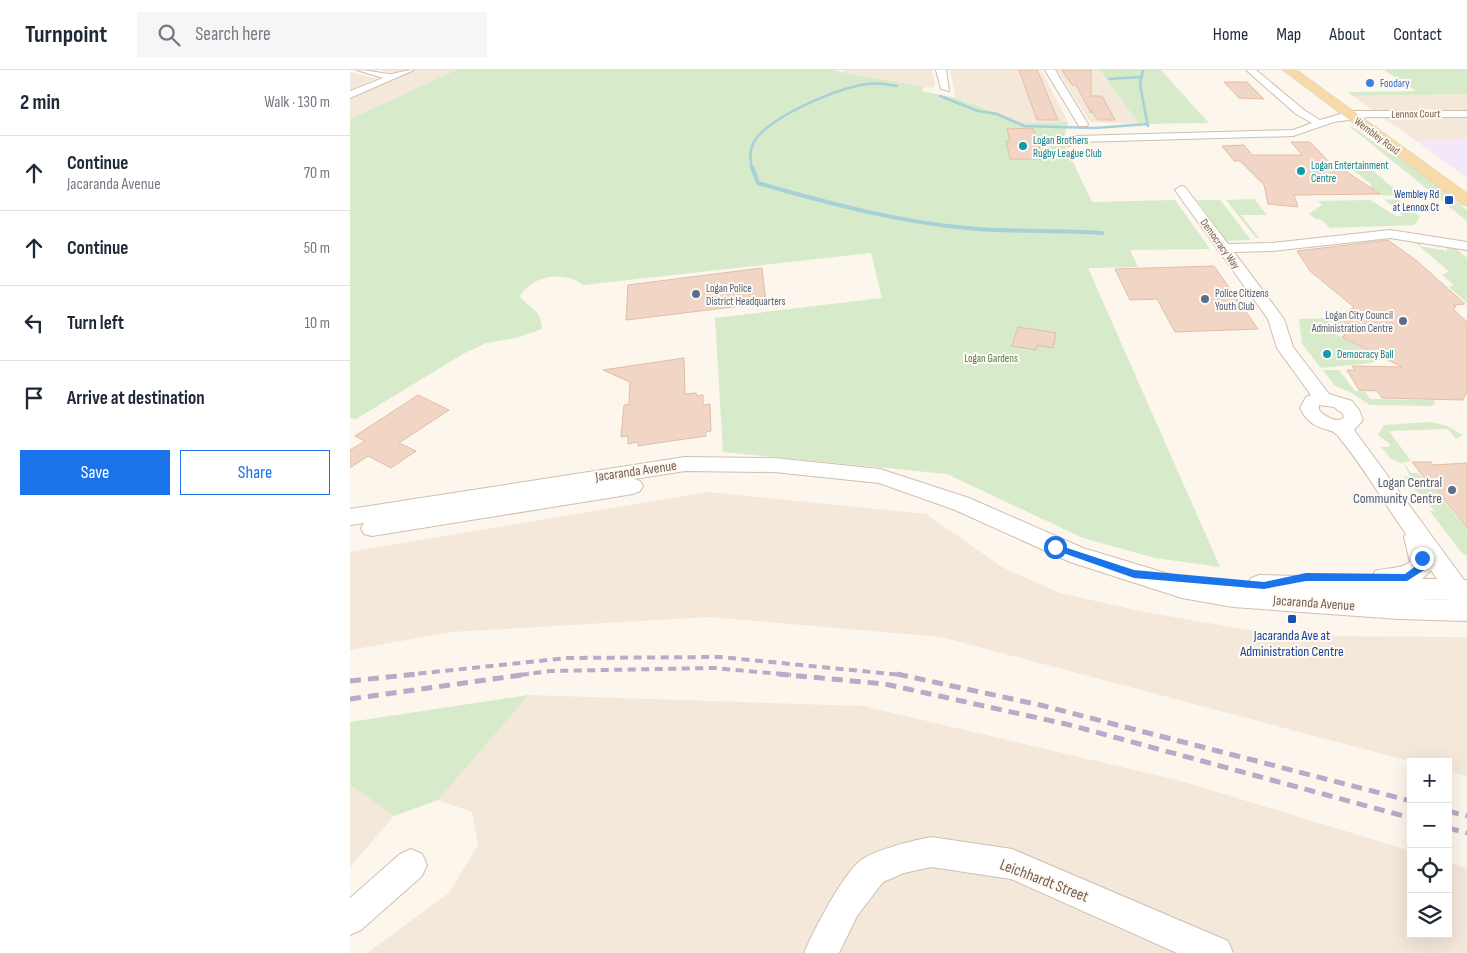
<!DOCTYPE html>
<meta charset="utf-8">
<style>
:root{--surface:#fff;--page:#f6f6f7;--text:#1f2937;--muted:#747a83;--line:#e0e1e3;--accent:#1a73e8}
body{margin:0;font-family:"Sofia Sans Condensed",sans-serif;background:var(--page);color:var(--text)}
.controls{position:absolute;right:15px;bottom:15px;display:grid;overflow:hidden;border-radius:0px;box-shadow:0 5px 20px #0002}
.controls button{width:45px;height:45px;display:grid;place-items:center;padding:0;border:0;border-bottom:1px solid var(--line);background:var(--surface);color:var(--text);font:25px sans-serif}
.stop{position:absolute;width:15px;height:15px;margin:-11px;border:4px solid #1a73e8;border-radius:50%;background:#fff}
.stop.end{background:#1a73e8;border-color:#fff;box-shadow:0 1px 5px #0008}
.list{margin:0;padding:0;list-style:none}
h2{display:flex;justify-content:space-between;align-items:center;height:65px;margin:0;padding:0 20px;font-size:21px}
h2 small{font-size:16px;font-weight:400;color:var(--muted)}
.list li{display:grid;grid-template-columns:32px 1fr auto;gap:15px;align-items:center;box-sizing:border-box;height:75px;padding:0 20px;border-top:1px solid var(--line)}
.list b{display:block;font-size:19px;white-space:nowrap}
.list p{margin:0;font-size:16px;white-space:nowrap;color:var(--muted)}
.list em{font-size:16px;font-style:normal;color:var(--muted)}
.actions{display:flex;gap:10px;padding:15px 20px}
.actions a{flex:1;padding:11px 0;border:1px solid var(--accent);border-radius:0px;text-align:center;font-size:18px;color:var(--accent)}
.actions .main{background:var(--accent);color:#fff}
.icon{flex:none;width:28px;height:28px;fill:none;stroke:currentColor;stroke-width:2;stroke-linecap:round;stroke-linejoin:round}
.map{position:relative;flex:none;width:1117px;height:883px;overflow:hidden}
header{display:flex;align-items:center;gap:30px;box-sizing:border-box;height:70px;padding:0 25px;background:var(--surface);border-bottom:1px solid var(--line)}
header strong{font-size:24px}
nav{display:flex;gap:28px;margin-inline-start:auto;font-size:18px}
.search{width:350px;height:45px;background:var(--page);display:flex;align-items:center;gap:12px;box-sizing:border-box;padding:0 18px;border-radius:0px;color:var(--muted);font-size:19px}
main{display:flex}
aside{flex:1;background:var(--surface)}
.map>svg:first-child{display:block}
.residential{fill:#f4e8db}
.education{fill:#f3e8f9}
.green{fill:#d7eaca}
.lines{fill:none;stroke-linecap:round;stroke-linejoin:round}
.stream-far1{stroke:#a7d0d8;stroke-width:2.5}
.stream{stroke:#a7d0d8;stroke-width:4}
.building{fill:#f1d6c5;stroke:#e3bda6}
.minor-casing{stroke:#cfbfb1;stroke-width:2}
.major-casing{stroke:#d9d2ce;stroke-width:1}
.minor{fill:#fff;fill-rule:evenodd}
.major{fill:#f7daa8;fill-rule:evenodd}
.rail-far1{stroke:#baa9c7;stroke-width:4;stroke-dasharray:8 5.5;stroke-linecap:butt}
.rail{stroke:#baa9c7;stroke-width:5;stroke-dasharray:11 7;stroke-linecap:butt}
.route{fill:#1a73e8}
.shop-dot{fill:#3f7fe0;stroke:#fefaf3;stroke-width:2}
.culture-dot{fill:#0f9aa8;stroke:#fefaf3;stroke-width:2}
.transit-dot{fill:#1a4fb4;stroke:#fefaf3;stroke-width:2}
.service-dot{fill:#5c6f8a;stroke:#fefaf3;stroke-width:2}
.labels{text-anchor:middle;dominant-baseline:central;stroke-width:4;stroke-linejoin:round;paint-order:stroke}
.far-shop-label{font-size:11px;fill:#366cbe;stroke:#fefaf3;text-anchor:start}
.far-street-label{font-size:11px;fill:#785e4f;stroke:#fefaf3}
.far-culture-label{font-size:11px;fill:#0d838f;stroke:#fefaf3;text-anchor:start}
.far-transit-label{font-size:11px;fill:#164399;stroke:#fefaf3;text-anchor:end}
.far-service-label{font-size:11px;fill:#4e5e75;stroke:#fefaf3;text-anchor:start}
.far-park-label{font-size:11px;fill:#567d47;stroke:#fefaf3}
.street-label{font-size:14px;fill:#785e4f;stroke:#fefaf3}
.service-label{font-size:14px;fill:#4e5e75;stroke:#fefaf3;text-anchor:end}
.transit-label{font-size:14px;fill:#164399;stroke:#fefaf3}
.near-street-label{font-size:16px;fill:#785e4f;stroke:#fefaf3}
</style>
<header>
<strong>Turnpoint</strong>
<div class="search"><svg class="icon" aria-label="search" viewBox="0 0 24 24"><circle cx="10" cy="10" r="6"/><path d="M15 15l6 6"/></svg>Search here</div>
<nav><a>Home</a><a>Map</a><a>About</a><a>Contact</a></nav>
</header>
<main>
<aside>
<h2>2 min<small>Walk · 130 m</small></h2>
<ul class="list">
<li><svg class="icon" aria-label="ahead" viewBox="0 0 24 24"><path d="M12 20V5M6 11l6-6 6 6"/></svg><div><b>Continue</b><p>Jacaranda Avenue</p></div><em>70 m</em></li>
<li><svg class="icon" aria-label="ahead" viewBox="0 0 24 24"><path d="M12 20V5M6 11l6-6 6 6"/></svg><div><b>Continue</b></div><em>50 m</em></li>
<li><svg class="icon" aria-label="left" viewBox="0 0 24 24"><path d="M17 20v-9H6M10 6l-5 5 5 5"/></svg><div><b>Turn left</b></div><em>10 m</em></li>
<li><svg class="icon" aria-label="arrive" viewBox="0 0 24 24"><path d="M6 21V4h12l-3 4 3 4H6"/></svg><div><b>Arrive at destination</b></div></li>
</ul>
<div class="actions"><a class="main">Save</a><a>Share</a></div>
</aside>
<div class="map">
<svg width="1117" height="883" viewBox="0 0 1117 883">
<rect width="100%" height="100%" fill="#fcf6ec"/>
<path class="residential" d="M30,0H106L0,49V29L53,6Z
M494,0H582L585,15L582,18L574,17L494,2Z
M600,0H691L718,52L675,53L606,28Z
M707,0H750L789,54L740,52Z
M0,2L25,8V9L0,20Z
M1117,24V70L1066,71L1003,26Z
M358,422L576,444L652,497L710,523L794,542L935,566L1117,567V706L1098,701V692H1063L591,567L360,547L102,562L0,580V482Z
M179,625L513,636L831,711L1061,781V864H1098V793L1117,798V883H17L99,823L128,775L122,742L88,730Z
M0,715L44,746L0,797Z"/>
<path class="education" d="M1117,70V108L1066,71Z"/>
<path class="green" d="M106,0H482L574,17L571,21L606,28L675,53L718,52L713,71L742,132L825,130L860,179L780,180L788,197L738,198L870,497L805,488L733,468L597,404L373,382L365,248L532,228L521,183L233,215C215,200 181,206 170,226C179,239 191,238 192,259L166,268L136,273L113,284L6,349L0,348V49Z
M750,0H811L859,53L789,54Z
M1034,0H1117V24L1003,26L997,22L1066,21Z
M999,56C1011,60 1019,70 1030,77C1042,86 1056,90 1067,99C1085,112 1099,127 1117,140V151Z
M1017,96L1053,126L1029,125L1021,118V114L1000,98Z
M904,129L917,145H891L909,168H906L876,130Z
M1048,129L1070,147L1064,155L980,158L972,150L966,149L959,144L972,135L968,131L1020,130L1046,146H1053L1035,130Z
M847,130H870L901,170L876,171Z
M1061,169L1070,171V176L1097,181V177L1105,178L1117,188V233L1099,217L1104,215L1092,205L1098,202L1096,199Z
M987,248L973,258L1023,283L1036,272L1040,285L1021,293L971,298L952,274L949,249Z
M973,300H989L1005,321H1015L1020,329L1084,330L1085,334L1081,336L1020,335L1002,323L984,315Z
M1081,352L1097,356L1113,365L1106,369L1098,359L1039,361L1061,391L1053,392L1061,403H1068L1076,411H1079L1117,460V486L1111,482L1079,440L1085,442C1076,429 1064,420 1054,407L1060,406L1054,394L1041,389L1031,377H1039L1040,374L1028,365L1034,355Z
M179,625L88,730L44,746L0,715V652Z"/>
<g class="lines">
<path class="stream-far1" d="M793,0L790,15L798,56
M759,9L790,7
M590,26L628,41L647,44L674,56L745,58L798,54
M402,99C400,89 399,81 404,72C419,46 487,19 516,14C526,13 537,14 547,16"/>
<path class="stream" d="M402,97L408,113C480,134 552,153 627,159C668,162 710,160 752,163"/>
</g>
<path class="building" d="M669,0H687L708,50H687Z
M712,0H741V26H752L765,50H748L741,40V43L726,15H722Z
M874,12H897L914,29L889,28Z
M683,58L693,89H660L656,71H660L657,59Z
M941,72H960L983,96H988L1030,124L944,125L948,137L918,134L914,115L890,91H884L872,76L894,75L902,85H952Z
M1038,170L1067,191L1115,234L1103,235L1106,237L1103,239L1117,252V321L1113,330L1032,328L1027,321L1009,320L997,300H1005L1002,296L1052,297L992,267L995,265L979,257L991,249L987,248L1004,237L960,201L947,181Z
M864,196L908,259L825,262L807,229L780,230L765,199Z
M412,198L416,233L276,250L278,215Z
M668,257L706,263L703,278L687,275L686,280L662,276Z
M334,288L335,324L346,323L347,326L353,325V335L360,334L361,361L356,362V366L307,373L288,376V372L278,374V366L271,367L274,335L279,334L280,312L253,300Z
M68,325L99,340L49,373L66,381L41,398L18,386L0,398V380L15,371L5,366Z
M1062,392H1081L1083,395L1117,393V458L1079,410H1076Z"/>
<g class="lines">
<g class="minor-casing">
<path id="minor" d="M7,0C19,0 29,3 40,4C45,4 55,0 64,0L0,28V21L33,8Z
M586,0H596L599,21L591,19Z
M695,0H705L738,54L737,56H729Z
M896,0H906L954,40L970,50L1001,41H1117V47H1019L984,52L943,66L729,72L719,76L713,73L727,66L943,60L962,53L946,44Z
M831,116L835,117L878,174L922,173L1040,160L1117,172V180L1040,168L922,181L884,182L934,249L943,277L979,324L1002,331L1009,340L1013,350L1004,360L1114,510H1117V551L1049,549L883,537L832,528L720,492L605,440L529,413L424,402L335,401L284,409L290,411L293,416L290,421L283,424L22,466L14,464L11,458L14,453L0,455V439L335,387L424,388L530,399L619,428L733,478L832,508L899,518L897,515L901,508L909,505L1022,508L1025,501C1037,497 1049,500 1060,492L1054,467L1056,464C1033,431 1013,396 988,366C980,355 963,364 950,338L956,327L961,325L927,278L918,249L825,120ZM969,335L984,337L993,344L994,348C985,353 976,347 969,340ZM1081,500L1087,509H1072ZM1039,528L1101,530H1102Z
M581,767L662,779L878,871L883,883H827L661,809L581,797L554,803L533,812L507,846L489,883H454C464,860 492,805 511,790C525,780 564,770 581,767Z
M61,779L72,784L77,795L72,806L11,860L0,865V828L50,784Z"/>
</g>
<g class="major-casing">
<path id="major" d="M933,0H947L1117,123V136L1111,134Z"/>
</g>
<use href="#minor" class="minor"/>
<use href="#major" class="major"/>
<path class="rail-far1" d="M55,605L217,588L370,587L552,605
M170,605L200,601L365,598L441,605"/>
<path class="rail" d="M428,604L535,614L720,655L1061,748
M547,604L690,635L1061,731
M0,611L67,604
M0,629L179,604
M1098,741L1117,746
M1098,758L1117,763"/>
</g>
<path class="route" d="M705,474L784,500L914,512L956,503L1055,504L1067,495L1069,486H1075L1074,500L1057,511H956L914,519L784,508L702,479L701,477Z"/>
<circle class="shop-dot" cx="1020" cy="13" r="5"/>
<g class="culture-dot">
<circle cx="673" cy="76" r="5"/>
<circle cx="951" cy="101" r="5"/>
<circle cx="977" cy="284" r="5"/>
</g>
<g class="transit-dot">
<rect x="1094" y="125" width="10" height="10" rx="2.5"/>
<rect x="937" y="544" width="10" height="10" rx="2.5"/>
</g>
<g class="service-dot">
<circle cx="346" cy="224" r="5"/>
<circle cx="855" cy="229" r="5"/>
<circle cx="1053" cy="251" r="5"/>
<circle cx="1102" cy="420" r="5"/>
</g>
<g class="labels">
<g class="far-shop-label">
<text x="1030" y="13">Foodary</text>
</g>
<g class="far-street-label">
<text transform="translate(1066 44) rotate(-1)">Lennox Court</text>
<text transform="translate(1027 66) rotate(37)">Wembley Road</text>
<text transform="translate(870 174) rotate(54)">Democracy Way</text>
</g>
<g class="far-culture-label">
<text x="683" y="70">Logan Brothers<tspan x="683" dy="13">Rugby League Club</tspan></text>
<text x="961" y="95">Logan Entertainment<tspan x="961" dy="13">Centre</tspan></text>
<text x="987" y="284">Democracy Ball</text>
</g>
<g class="far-transit-label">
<text x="1089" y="124">Wembley Rd<tspan x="1089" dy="13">at Lennox Ct</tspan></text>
</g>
<g class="far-service-label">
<text x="356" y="218">Logan Police<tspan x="356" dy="13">District Headquarters</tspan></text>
<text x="865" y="223">Police Citizens<tspan x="865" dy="13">Youth Club</tspan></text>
<text x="1043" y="245" text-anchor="end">Logan City Council<tspan x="1043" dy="13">Administration Centre</tspan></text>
</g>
<g class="far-park-label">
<text x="641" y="288">Logan Gardens</text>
</g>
<g class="street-label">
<text transform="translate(286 401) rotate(-8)">Jacaranda Avenue</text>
<text transform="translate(964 533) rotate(4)">Jacaranda Avenue</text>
</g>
<g class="service-label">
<text x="1092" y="412">Logan Central<tspan x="1092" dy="16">Community Centre</tspan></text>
</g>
<g class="transit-label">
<text x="942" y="565">Jacaranda Ave at<tspan x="942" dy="16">Administration Centre</tspan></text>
</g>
<g class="near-street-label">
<text transform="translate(694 811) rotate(21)">Leichhardt Street</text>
</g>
</g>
</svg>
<div class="controls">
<button>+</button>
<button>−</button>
<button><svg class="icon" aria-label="locate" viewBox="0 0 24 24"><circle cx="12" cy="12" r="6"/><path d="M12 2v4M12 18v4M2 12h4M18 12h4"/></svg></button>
<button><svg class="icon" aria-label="layers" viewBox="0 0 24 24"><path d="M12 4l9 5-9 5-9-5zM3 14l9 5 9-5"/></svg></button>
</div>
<div class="stop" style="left:705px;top:477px"></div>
<div class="stop end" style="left:1072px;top:488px"></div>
</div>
</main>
